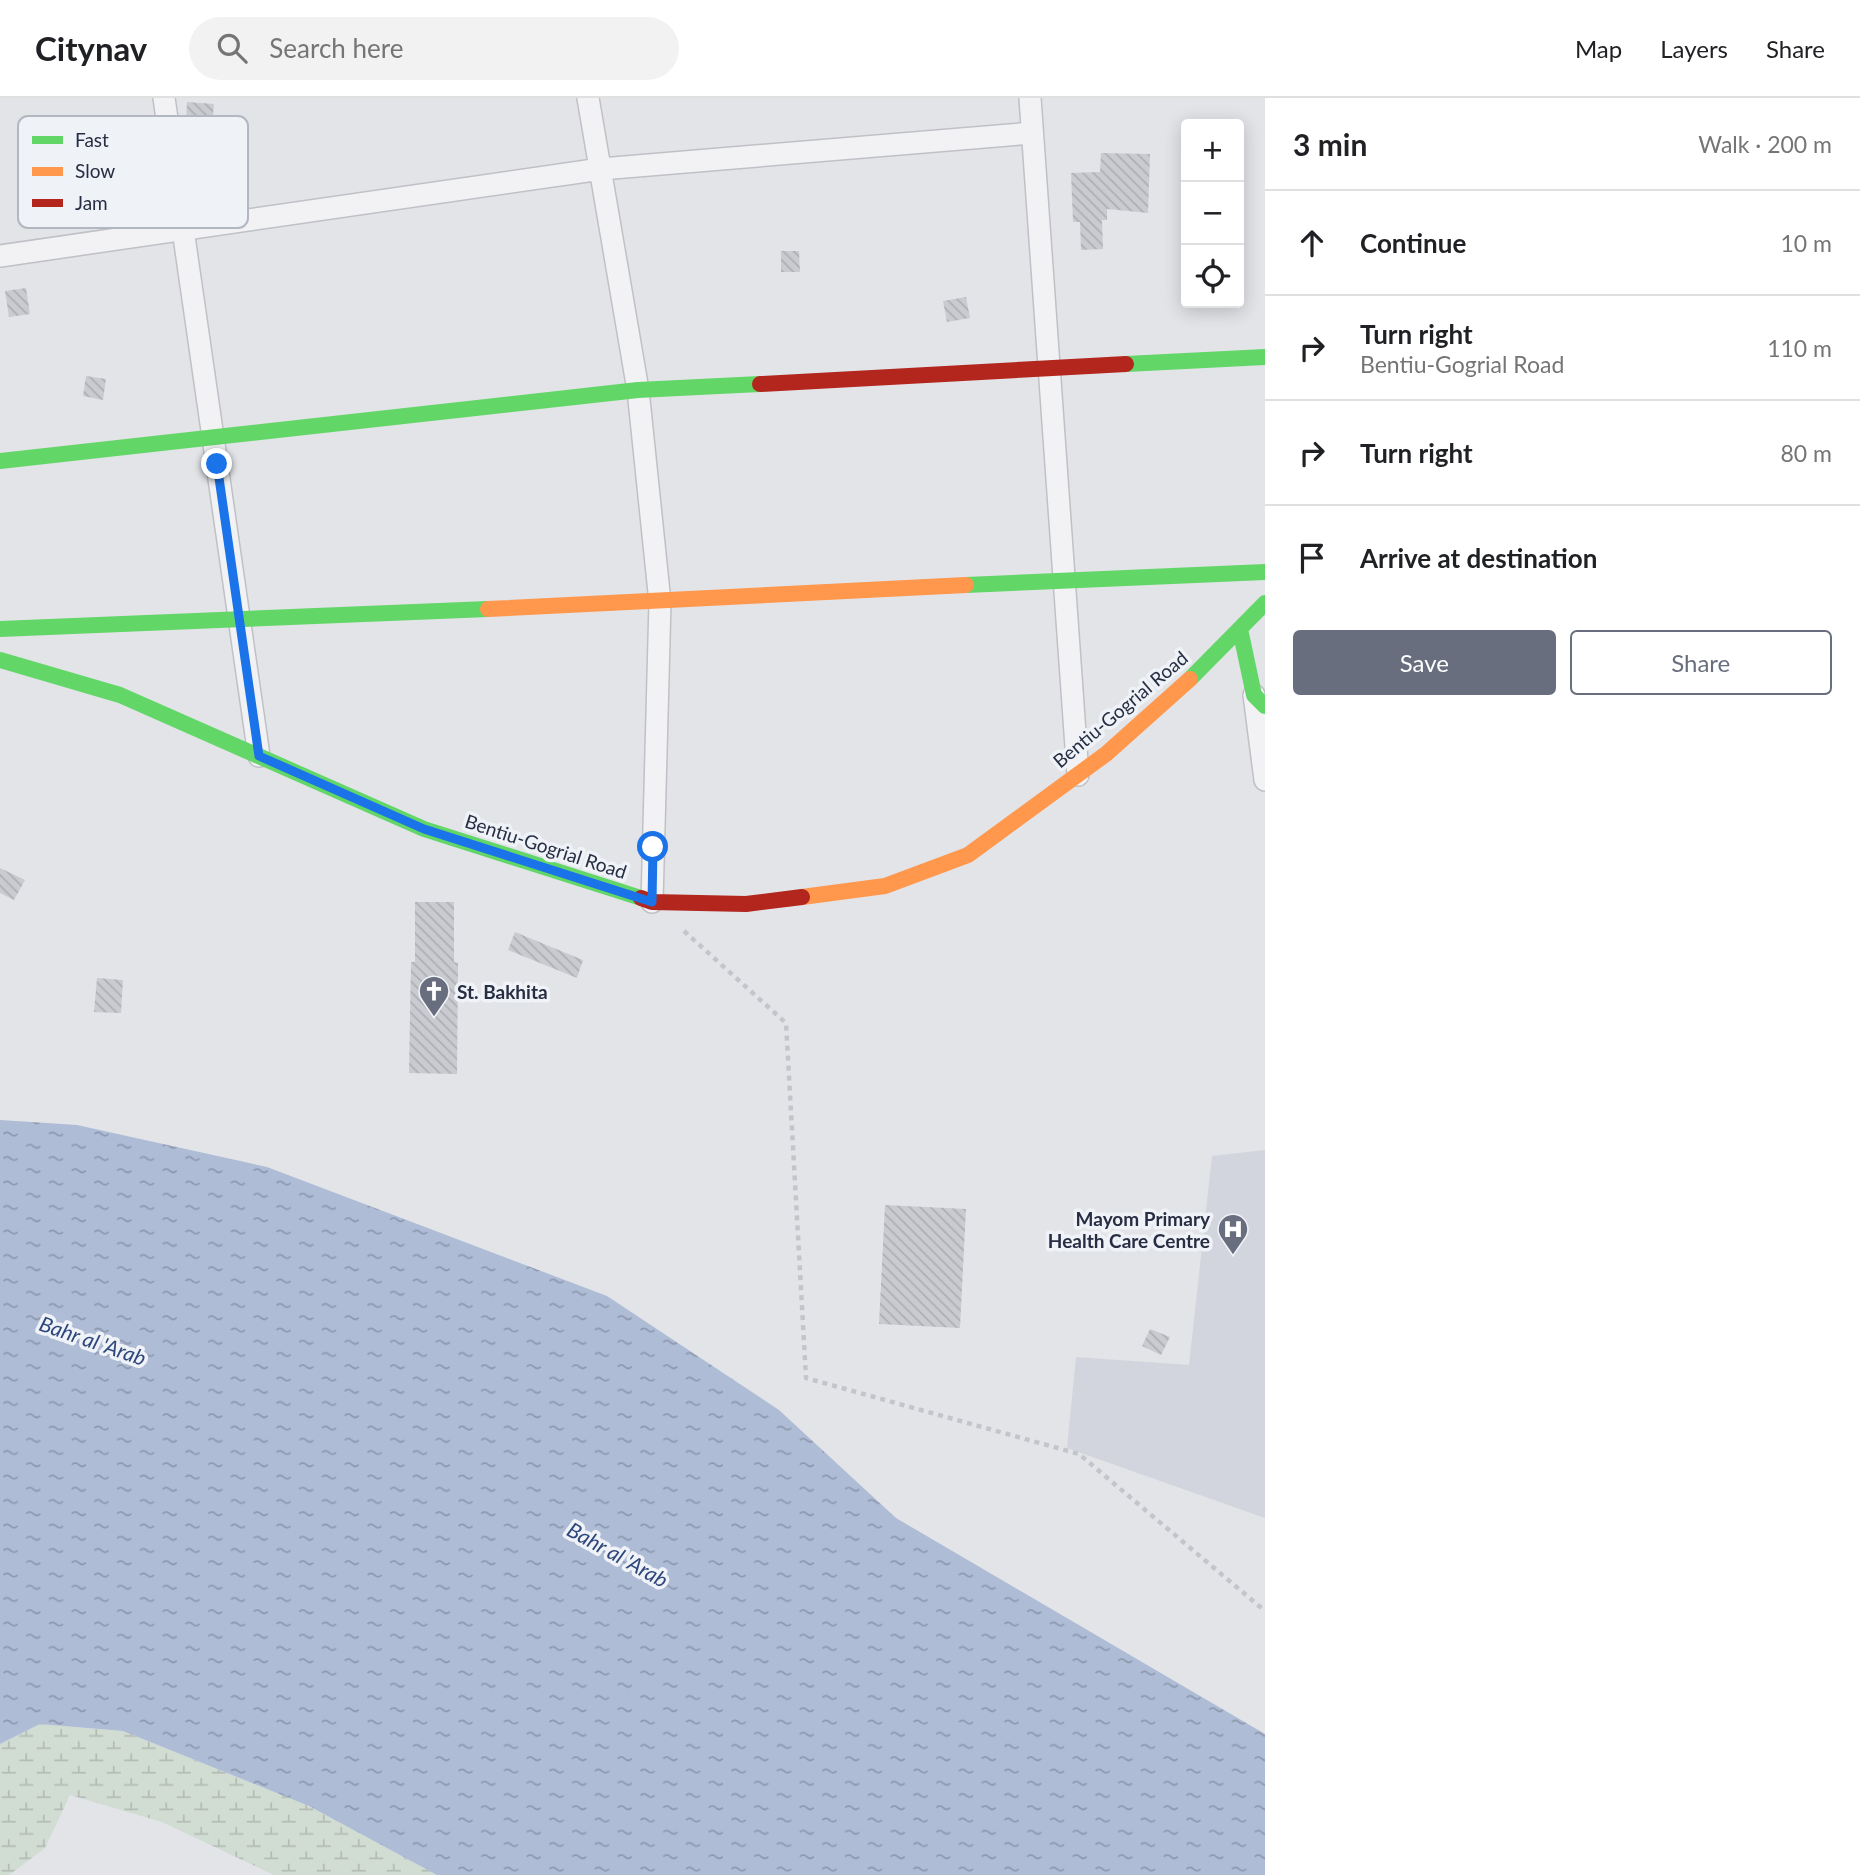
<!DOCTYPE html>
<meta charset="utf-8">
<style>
:root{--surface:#fff;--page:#f2f2f2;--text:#202124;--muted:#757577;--line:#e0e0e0;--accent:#686e7d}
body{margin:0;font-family:Lato,sans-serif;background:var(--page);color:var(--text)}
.controls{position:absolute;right:21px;top:21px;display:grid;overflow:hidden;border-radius:7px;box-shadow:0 4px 18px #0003}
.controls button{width:63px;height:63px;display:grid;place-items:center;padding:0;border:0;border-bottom:2px solid var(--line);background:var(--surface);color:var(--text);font:35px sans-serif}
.stop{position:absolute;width:21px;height:21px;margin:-16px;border:5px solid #1a73e8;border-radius:50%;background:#fff}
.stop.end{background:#1a73e8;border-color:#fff;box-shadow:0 2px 7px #0008}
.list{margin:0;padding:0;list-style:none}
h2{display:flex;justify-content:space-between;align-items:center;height:91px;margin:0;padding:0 28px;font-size:30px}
h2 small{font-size:23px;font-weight:400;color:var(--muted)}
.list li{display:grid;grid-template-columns:46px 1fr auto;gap:21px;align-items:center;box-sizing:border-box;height:105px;padding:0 28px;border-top:2px solid var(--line)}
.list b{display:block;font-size:26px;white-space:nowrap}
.list p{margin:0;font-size:23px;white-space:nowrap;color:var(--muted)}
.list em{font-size:23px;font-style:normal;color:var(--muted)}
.actions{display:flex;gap:14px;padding:21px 28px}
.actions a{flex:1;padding:16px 0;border:2px solid var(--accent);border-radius:7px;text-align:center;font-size:24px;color:var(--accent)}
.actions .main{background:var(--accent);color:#fff}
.icon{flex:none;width:38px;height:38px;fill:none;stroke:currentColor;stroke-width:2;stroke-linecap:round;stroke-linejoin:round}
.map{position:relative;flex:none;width:1265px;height:1777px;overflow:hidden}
header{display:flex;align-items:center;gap:42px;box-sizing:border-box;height:98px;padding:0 35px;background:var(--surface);border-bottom:2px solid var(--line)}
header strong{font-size:33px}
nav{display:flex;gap:38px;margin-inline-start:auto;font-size:24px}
.search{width:490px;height:63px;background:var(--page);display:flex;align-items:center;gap:18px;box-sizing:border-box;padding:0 24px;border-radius:38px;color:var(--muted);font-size:26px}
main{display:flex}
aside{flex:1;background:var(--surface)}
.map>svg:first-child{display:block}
.built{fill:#d2d5dd}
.wetland{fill:url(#wetland-marsh)}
.water{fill:url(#water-ripples)}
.building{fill:url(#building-back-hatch)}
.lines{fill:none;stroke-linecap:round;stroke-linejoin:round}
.street-casing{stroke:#bfc1c6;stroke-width:24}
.path{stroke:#c4c5cb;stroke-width:4.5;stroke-dasharray:5 5;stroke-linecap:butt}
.street{stroke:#f2f2f4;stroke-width:21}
.fast{stroke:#63d668;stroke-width:16}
.slow{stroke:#ff974d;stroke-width:16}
.jam{stroke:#b3261e;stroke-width:16}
.route{stroke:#1a73e8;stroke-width:9}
.labels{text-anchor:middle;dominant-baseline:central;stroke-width:7;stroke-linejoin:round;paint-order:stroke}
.street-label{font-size:19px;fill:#272e43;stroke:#eff2f7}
.poi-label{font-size:19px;font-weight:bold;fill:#272e43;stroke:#eff2f7;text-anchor:start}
.water-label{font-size:21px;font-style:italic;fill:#2d467b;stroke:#eff2f7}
.key{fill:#eff2f7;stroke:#b3b7c1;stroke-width:2}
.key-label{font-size:19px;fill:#272e43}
</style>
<header>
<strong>Citynav</strong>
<div class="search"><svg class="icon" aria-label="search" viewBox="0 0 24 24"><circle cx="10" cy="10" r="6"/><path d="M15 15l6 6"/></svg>Search here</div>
<nav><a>Map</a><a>Layers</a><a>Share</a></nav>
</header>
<main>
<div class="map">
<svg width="1265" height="1777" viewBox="0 0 1265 1777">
<defs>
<pattern id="wetland-marsh" width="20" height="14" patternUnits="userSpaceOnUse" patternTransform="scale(1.75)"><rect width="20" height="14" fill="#d1dcd2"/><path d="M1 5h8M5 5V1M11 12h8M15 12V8" fill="none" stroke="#b3bdb6"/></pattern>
<pattern id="water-ripples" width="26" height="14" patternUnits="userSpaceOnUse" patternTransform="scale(1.75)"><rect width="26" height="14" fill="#aebcd6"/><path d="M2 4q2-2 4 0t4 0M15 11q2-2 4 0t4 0" fill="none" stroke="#8e99af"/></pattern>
<pattern id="building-back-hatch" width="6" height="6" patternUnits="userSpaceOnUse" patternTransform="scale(1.75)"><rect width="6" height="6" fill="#c9cbd0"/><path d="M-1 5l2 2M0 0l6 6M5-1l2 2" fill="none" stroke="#adafb4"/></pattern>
</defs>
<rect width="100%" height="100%" fill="#e2e4e8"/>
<path class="built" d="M1265,1052V1420L1067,1350L1076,1259L1189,1267L1212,1058Z"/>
<path class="wetland" d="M40,1626L123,1633L309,1708L437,1777H274L162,1724L70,1697L45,1750L9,1777H0V1646Z"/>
<path class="water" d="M0,1022L77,1027L267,1069L607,1198L779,1312L896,1420L1265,1636V1777H437L309,1708L123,1633L40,1626L0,1646Z"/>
<path class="building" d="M187,4L214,6L212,26L186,24Z
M1101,55L1150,56L1148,115L1107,111V122H1102L1103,151L1081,152L1080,124H1073L1071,75L1100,74Z
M781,153H799L800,174H781Z
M26,190L30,216L9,219L5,193Z
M966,199L970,220L947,224L943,203Z
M86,278L106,281L103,302L83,298Z
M0,770L25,782L14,802L0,795Z
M415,804H454V864L458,865L457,976L409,975L411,864H415Z
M515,834L583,862L577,880L508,852Z
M97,880L123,882L121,915L94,914Z
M885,1107L966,1111L960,1230L879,1226Z
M1150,1231L1170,1239L1161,1257L1142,1248Z"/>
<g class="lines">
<g class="street-casing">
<path id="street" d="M164,0L259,658
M588,0L638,292L660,504L652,804
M1030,0L1078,677
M0,158L601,71L1032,35
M1254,597L1265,682"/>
</g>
<path class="path" d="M684,833L786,925L806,1280L1079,1356L1265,1513"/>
<use href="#street" class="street"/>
<path class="fast" d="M1126,266L1265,259
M0,363L638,292L760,286
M966,487L1265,474
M0,531L488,511
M1240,531L1254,597L1265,608
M0,562L120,597L424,731L641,800
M1190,581L1265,505"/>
<path class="slow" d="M488,511L966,487
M802,799L885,788L968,757L1106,656L1190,581"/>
<path class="jam" d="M760,286L1126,266
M641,800L652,804L746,806L802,799"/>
</g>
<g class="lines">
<path class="route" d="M217,366L259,658L424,731L652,804L653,749"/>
</g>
<defs>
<g id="church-pin" transform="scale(1.575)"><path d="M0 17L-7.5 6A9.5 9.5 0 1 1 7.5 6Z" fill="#686e7d" stroke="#eff2f7"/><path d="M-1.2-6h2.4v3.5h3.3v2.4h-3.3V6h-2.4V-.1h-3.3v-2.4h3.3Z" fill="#fff"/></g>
<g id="hospital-pin" transform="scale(1.575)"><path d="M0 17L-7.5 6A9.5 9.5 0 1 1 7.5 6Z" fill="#686e7d" stroke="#eff2f7"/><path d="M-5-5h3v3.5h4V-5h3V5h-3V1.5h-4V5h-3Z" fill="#fff"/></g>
</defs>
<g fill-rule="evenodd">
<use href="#church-pin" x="434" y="893"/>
<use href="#hospital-pin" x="1233" y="1131"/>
</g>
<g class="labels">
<g class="street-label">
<text transform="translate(1120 611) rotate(-40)">Bentiu-Gogrial Road</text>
<text transform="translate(546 748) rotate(18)">Bentiu-Gogrial Road</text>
</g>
<g class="poi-label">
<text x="457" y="893">St. Bakhita</text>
<text x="1210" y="1120" text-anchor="end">Mayom Primary<tspan x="1210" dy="22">Health Care Centre</tspan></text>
</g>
<g class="water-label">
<text transform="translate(93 1242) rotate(19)">Bahr al 'Arab</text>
<text transform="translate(618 1456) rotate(29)">Bahr al 'Arab</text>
</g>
</g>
<rect x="18" y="18" width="230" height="112" rx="10" class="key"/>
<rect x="32" y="38" width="31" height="8" fill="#63d668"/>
<rect x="32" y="69" width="31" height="9" fill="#ff974d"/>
<rect x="32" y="101" width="31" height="8" fill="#b3261e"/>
<g class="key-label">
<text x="75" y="49">Fast</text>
<text x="75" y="80">Slow</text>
<text x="75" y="112">Jam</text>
</g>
</svg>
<div class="controls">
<button>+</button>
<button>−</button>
<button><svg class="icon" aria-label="locate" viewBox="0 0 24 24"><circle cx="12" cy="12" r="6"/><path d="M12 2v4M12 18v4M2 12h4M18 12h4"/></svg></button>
</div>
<div class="stop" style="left:653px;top:749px"></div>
<div class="stop end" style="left:217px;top:366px"></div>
</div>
<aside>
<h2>3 min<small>Walk · 200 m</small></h2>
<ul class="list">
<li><svg class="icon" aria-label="ahead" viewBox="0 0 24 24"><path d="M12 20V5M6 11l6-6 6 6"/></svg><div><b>Continue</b></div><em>10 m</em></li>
<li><svg class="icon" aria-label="right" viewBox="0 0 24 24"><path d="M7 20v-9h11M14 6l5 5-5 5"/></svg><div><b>Turn right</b><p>Bentiu-Gogrial Road</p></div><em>110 m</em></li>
<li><svg class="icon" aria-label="right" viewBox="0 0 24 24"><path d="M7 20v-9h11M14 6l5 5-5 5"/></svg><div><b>Turn right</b></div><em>80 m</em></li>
<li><svg class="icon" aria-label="arrive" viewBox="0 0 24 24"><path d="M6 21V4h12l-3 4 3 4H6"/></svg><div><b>Arrive at destination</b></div></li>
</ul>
<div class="actions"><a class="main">Save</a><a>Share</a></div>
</aside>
</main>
